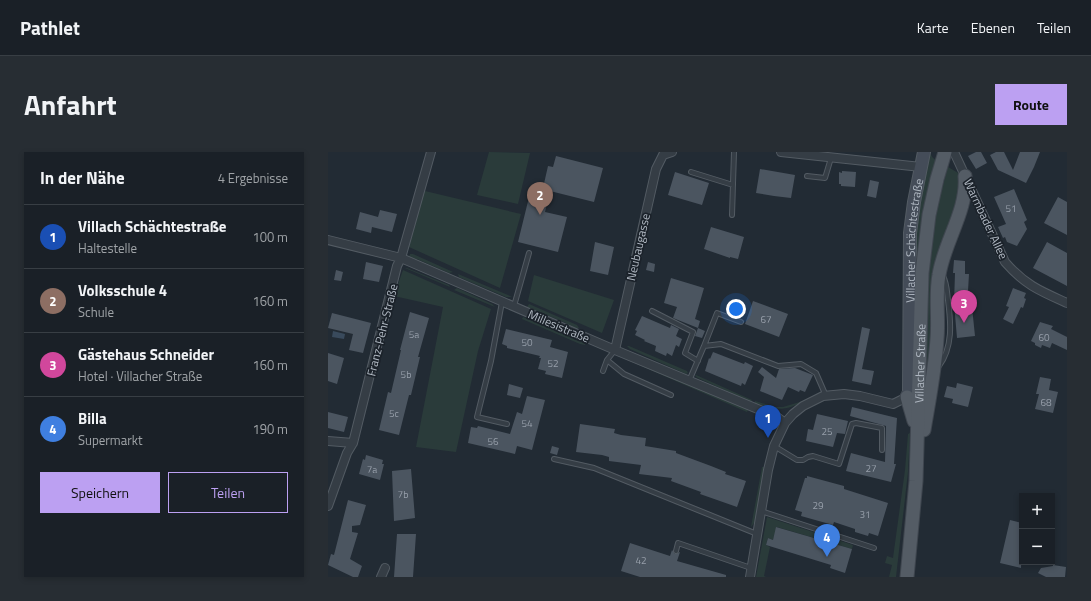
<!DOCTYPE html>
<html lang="de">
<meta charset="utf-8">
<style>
:root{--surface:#1a2027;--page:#272d33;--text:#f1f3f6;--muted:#9fa3a7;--line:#383e44;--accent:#bca0f2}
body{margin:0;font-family:"Titillium Web",sans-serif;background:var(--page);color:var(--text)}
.controls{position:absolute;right:12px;bottom:12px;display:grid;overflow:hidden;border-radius:0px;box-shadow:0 2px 6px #0003}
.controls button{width:36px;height:36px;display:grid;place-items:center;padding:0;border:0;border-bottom:1px solid var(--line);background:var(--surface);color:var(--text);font:20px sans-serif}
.you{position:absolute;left:408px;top:157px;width:14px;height:14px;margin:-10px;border:3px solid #fff;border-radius:50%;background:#1a73e8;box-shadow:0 0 0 6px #1a73e833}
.badge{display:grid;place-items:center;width:26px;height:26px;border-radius:50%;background:var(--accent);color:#fff;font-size:13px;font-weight:700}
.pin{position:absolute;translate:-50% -33px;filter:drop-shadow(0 1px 2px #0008)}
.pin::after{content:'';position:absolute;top:21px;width:14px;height:12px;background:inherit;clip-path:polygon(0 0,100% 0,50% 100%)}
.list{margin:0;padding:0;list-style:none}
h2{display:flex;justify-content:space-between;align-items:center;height:52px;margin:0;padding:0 16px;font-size:17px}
h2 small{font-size:13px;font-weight:400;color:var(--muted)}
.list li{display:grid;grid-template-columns:26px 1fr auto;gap:12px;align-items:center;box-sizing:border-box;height:64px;padding:0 16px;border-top:1px solid var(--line)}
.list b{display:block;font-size:15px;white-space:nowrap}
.list p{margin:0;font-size:13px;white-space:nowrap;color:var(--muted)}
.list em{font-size:13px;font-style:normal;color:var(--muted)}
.actions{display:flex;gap:8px;padding:12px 16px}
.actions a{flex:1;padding:9px 0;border:1px solid var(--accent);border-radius:0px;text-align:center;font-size:14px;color:var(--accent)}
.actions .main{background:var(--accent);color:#111}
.map{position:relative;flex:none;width:739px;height:425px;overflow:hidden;border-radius:0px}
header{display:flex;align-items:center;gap:24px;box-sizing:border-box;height:56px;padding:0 20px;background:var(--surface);border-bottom:1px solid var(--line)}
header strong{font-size:19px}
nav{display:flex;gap:22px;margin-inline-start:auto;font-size:14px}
.intro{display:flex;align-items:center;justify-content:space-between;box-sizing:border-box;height:96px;padding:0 24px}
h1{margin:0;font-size:28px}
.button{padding:10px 18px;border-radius:0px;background:var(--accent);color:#111;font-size:14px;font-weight:700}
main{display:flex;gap:24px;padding:0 24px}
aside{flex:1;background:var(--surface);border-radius:0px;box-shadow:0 2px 6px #0003}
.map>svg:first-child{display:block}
.green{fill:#2a3b3a}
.water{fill:#394a5c}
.building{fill:#4b5560}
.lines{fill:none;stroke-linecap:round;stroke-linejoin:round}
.lane-casing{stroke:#535b63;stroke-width:6}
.street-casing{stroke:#535b63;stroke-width:10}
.secondary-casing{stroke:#535b63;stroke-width:14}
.primary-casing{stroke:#3f464f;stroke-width:15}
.lane{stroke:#353d45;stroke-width:4}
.street{stroke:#353d45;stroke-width:8}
.secondary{stroke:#444c58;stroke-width:12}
.primary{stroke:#545c65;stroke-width:13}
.labels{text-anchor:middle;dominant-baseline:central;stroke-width:3.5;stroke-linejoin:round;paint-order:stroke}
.number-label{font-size:10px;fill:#979faa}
.street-label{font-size:12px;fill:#b0b8c2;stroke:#1b222a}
</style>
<header>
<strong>Pathlet</strong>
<nav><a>Karte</a><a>Ebenen</a><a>Teilen</a></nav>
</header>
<div class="intro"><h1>Anfahrt</h1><a class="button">Route</a></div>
<main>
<aside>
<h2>In der Nähe<small>4 Ergebnisse</small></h2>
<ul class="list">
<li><span class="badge" style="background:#1a4fb4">1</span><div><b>Villach Schächtestraße</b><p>Haltestelle</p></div><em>100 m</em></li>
<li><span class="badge" style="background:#8d6e63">2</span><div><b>Volksschule 4</b><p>Schule</p></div><em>160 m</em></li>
<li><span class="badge" style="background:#d1479c">3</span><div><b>Gästehaus Schneider</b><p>Hotel · Villacher Straße</p></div><em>160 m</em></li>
<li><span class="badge" style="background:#3f7fe0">4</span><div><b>Billa</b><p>Supermarkt</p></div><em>190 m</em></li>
</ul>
<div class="actions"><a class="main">Speichern</a><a>Teilen</a></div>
</aside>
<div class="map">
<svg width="739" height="425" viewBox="0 0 739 425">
<rect width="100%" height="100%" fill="#222b34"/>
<path class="green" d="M161,0L202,1L190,52L149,43Z
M601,0L605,6L608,8C596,45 591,84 587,123L586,75Z
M620,15L632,22V44L605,192L600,213L597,210L600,116L605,70Z
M97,39L193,62L172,136L81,95L93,43L95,40Z
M82,102H85L125,120L121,121L89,107L85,108L81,105Z
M77,116H79L121,133L122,135Z
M75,118L163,157L150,199L128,300L88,295L115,155L66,144Z
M130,122L180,143L184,145H178L133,126L131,125Z
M206,123L286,148L274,181L200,149Z
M129,136L164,152L167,155L126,138Z
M201,152L249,173L251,176H246L238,173V171L199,155Z
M195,165L253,190L258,191L257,193L252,192L194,167Z
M299,194H301L359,219L360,221L358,222L302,197Z
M296,204L420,258L419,260L297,207Z
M368,223L424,248L423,250L370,226L367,224Z
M427,249L447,255H455L475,249C459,260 443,258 427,251Z
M582,281L580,320L568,425H561L564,413L557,411L559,404L565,406L577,318L580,282Z
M434,315H436L427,370L423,375Z
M439,365L525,393L524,397L449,375L445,388L440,386L438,393L442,395L436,424L438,425H428Z"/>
<path class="water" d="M5,179L17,182L16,187L4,185Z"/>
<path class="building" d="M648,0H653L659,11L648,17L640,4Z
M668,0H676L685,18L692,0H712L706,15L698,31L670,18L662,3Z
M228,4L275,16L266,50L222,39L217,60L239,65L230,100L190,90L204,33L215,36L220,14L225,15Z
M432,17L467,23L463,46L446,44L428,41Z
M514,19L528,20L527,35L513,34V32H511V20L514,21Z
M347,20L381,31L374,53L340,43Z
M542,28L551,30L548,46L539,44Z
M686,37L699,68L696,70L699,77L689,94L679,90L677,85L675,86L670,75L678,72L666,45Z
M730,45L739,50V83L716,71Z
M52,58L69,62L64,80L44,75L43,81L28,77L32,60L50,65Z
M383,75L416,85L410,107L402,105V106L376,97Z
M267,90L286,95L280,123L262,119Z
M719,90L739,101V134L705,116Z
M626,108L637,109V122H641L639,156L644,155L647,184L629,186L626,151L627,121H625Z
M38,110L55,114L51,130L35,127Z
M320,110L327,112L326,120L318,118Z
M8,118L15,120L13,129L6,128Z
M343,126L376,136L367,167L372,169L370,176L345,166L349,155L336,151Z
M685,136L698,141L696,146L698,147L695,156L693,155L685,172L675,167L681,155L678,154Z
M425,149L460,162L451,185L417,172Z
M82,160L101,166L90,205H92L83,243H81L71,283L51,278L60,240L63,241L73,198H72Z
M4,161L43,171L35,201L21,198L25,182L0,176Z
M314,164L342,176L343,173L351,177L348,184L354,187L351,195L348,193L344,204L339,201L338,204L327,199L328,194L316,189L317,188L307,183L309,179L307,178Z
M712,170L725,174L723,177L739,185V198L724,191L722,196L714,193L713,196L707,193V191L703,189Z
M534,175L542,177L534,217L546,219L543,233L524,229Z
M370,176L377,179L374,186L367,184Z
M178,177L224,188L222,195L240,200L234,226L217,222L218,219L210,217L213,206H211L212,204L179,196V194L174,192Z
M385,200L416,212L417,210L425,214L417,233L414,231L413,234L377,219L381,206L382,207Z
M0,201L16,206L9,232L0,229Z
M434,215L448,226L451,217L467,216L485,223L477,240L472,238L471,240L460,235L454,248L432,239L436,225L430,220Z
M712,225L723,227L721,238L730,240L725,261L707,257L711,242H708Z
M629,231L645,235L640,255L624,251L625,247L616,245L619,234L628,236Z
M181,232L195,236L192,246L179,243Z
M199,244L217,248L204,298L189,294L187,302L140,291L143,275L149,276L150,274L182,282L189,260L194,262Z
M524,255L569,266L566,312H568L563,330L518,319L523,301L557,310L558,274L522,264Z
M0,260L20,265L16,280L0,276Z
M489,262L520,269L517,282L509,281L505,295L478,289L480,277L485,278Z
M252,272L287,277L286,281L293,283L318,286L317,294L348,299V301L383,314L398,320L397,322L418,329L409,355L372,342L373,340L343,329L344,326L311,322L313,313L281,309V305L274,303L248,300Z
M224,294L231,296L229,303L222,301Z
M38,303L55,308L54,312H56L52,328L31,322L35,307L37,308Z
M83,317L87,366L66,369L64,319Z
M479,324L516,334V337L560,351L550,384L541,381L540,384L527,380V377L506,370L505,373L473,364L474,360L467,358L477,326H479Z
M20,348L38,353L32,373L24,374V380L30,381L22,407L34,414L30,425H25L0,413L3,402L6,403Z
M682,368L694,371L693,416L672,411Z
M448,375L524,397L517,421L502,416L503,413L438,393L440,386L445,388Z
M69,382H88L85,425H66Z
M302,391L342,404L344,398L347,402L352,400L349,409L398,423V425H312L293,419Z
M725,413L738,415L737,425H718L710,421L713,416L725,414Z"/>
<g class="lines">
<g class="lane-casing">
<path id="lane" d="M363,20L405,33
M479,24L497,26L503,6
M404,63L406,0
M174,150L163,209L149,265L179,272
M186,154L201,101
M324,159L365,180L357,201L370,209
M376,194L389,161L413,170
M287,198L279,208L296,222L343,243
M611,214C625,195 623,171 620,148C619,141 619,131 615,124
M275,219L279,208
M361,229L376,194L393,192L450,214L473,212L488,221L498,244
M446,294L469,308H475L480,305L485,304L511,312L524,272L528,271L554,276V298
M226,307L266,316L429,382
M433,359L546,396
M348,399L350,391L423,416"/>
</g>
<g class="street-casing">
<path id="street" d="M453,0L593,15
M626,0L677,110C697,133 712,139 739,151
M0,88L73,106L287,198L449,265L457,271
M287,198L328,17L335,3L344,0
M0,289L25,291
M0,354L19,301L25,291L69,114L73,106L103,0
M53,425L57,416
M422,425L440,318L446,294L457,271L465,262L475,254L495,244L516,242L532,244L565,252L579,245"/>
</g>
<g class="secondary-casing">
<g id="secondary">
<path id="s1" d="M579,245L581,240L582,81L586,50L596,0"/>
</g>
</g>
<g class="primary-casing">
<g id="primary">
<path d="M579,245L586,269"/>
<path d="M596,278C601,248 607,218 609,187C611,166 607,144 611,123C616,90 640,58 637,24"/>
<path id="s2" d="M579,425L588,329L594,121L601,63L609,27L617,0"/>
</g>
</g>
<use href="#lane" class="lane"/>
<use href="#street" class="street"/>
<use href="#secondary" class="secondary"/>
<use href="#primary" class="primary"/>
</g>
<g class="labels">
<g class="number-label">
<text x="683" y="56">51</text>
<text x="438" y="167">67</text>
<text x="86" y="182">5a</text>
<text x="716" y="185">60</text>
<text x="199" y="190">50</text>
<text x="225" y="211">52</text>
<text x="78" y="222">5b</text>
<text x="718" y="250">68</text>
<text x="66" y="261">5c</text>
<text x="199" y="271">54</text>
<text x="499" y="279">25</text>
<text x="165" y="289">56</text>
<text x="543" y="316">27</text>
<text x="44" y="317">7a</text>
<text x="75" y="342">7b</text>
<text x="490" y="353">29</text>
<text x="537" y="362">31</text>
<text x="313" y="408">42</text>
</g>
<g class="street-label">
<text transform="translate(658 67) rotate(65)">Warmbader Allee</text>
<text stroke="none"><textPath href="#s1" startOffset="157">Villacher Schächtestraße</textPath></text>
<text transform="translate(310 95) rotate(-77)">Neubaugasse</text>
<text transform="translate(231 174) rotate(23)">Millesistraße</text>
<text transform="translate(54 178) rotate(-76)">Franz-Pehr-Straße</text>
<text stroke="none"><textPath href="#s2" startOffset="214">Villacher Straße</textPath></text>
</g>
</g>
</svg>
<div class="controls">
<button>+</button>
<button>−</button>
</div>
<div class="you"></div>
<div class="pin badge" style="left:440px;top:286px;background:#1a4fb4">1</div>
<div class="pin badge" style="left:212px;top:63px;background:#8d6e63">2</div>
<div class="pin badge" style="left:636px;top:171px;background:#d1479c">3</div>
<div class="pin badge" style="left:499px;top:405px;background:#3f7fe0">4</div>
</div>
</main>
